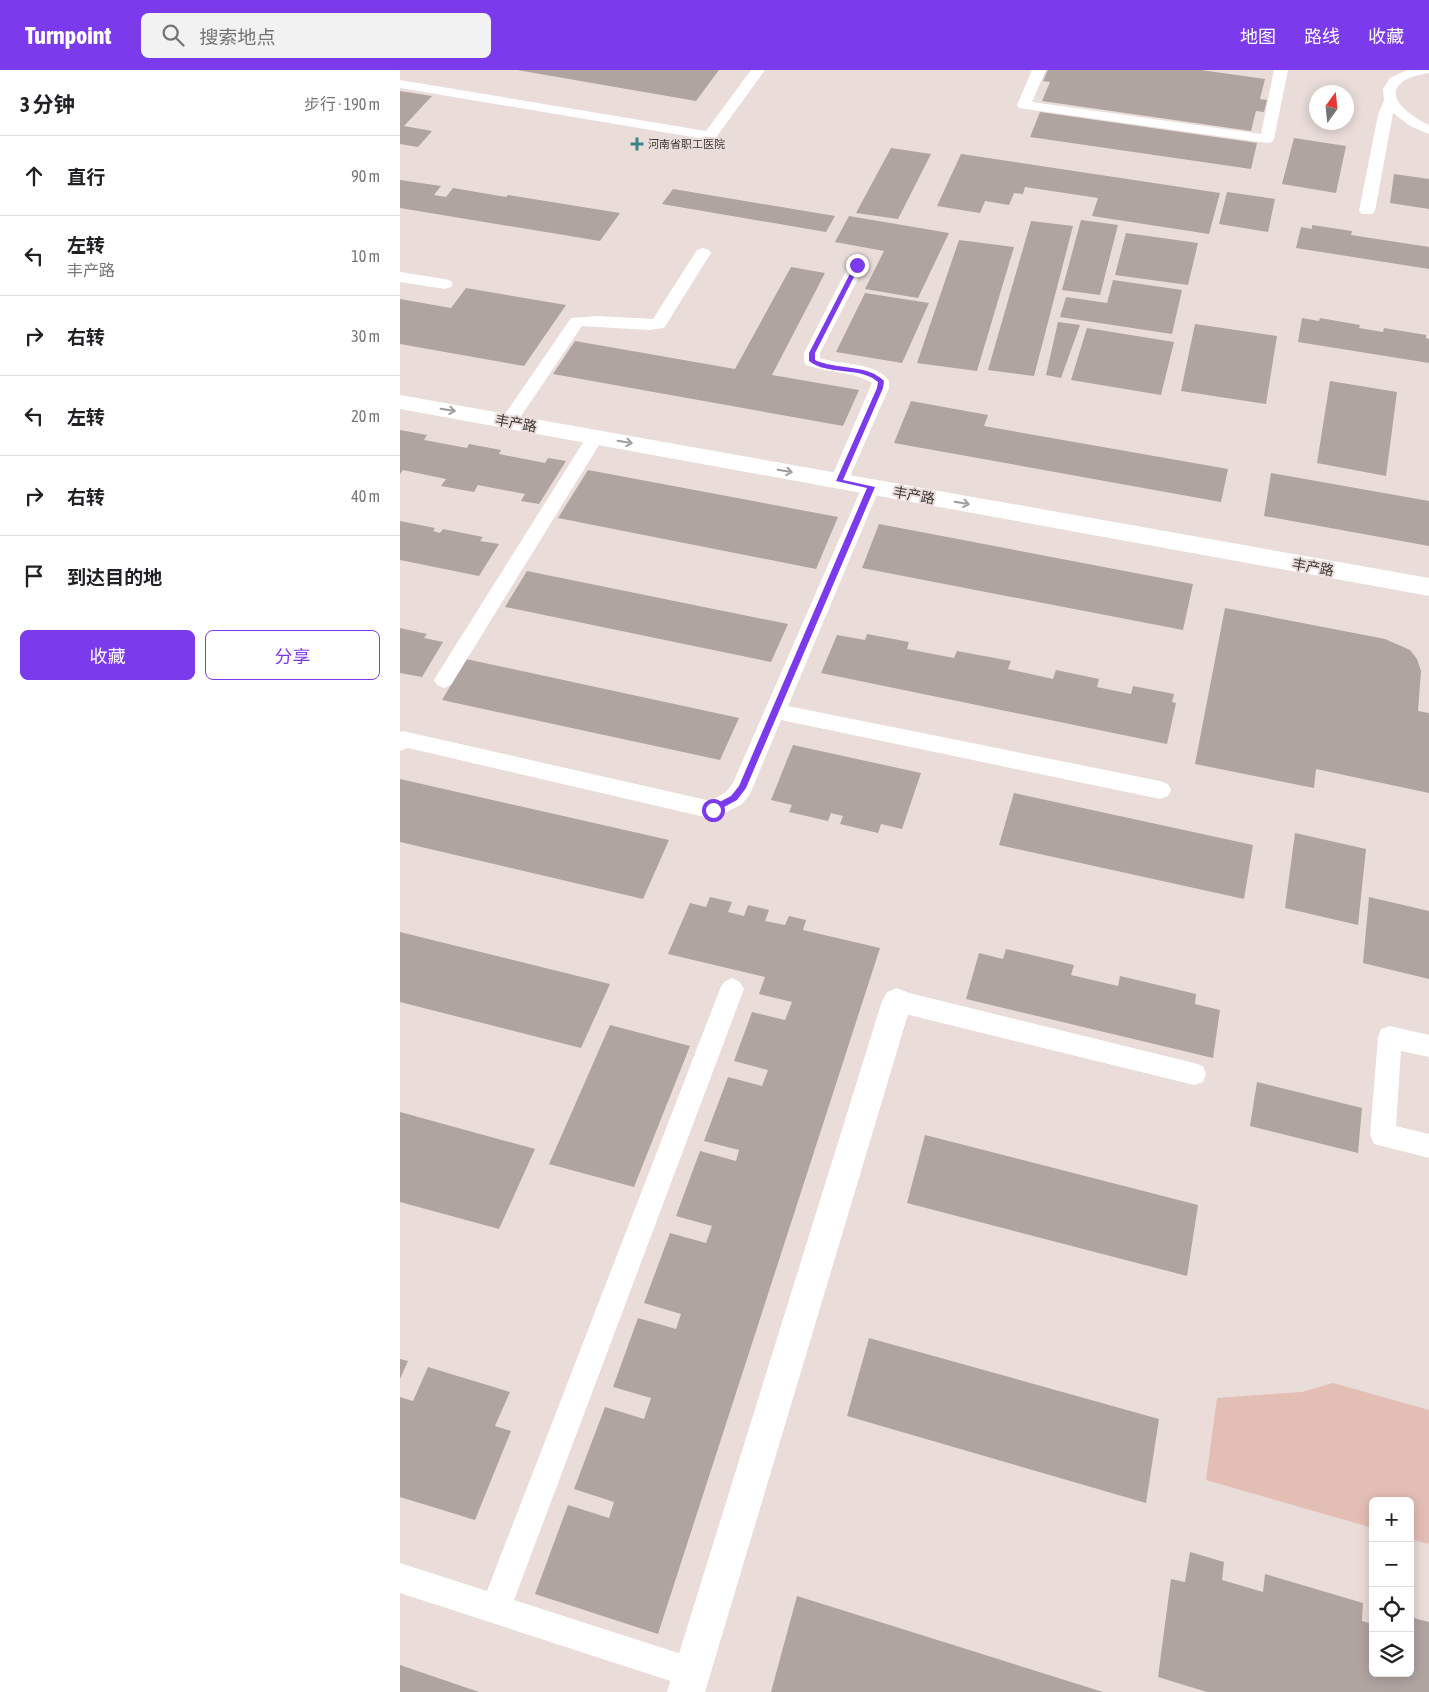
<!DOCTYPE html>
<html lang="zh">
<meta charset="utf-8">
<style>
:root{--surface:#fff;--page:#f2f2f2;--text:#202124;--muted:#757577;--line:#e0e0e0;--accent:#7c3aed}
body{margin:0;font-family:"Asap Condensed","Noto Sans SC",sans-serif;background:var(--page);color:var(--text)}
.controls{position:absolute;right:15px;bottom:15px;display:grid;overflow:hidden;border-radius:8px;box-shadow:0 2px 12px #0003}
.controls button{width:45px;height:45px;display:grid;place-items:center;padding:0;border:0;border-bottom:1px solid var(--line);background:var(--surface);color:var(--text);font:25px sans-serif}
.compass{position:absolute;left:909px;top:15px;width:45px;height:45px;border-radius:50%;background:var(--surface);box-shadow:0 2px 12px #0003;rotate:15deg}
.stop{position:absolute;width:15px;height:15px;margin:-11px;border:4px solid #7c3aed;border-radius:50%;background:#fff}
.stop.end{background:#7c3aed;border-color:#fff;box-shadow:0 1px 5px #0008}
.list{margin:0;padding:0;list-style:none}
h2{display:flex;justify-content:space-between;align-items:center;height:65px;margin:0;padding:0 20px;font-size:21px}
h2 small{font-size:16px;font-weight:400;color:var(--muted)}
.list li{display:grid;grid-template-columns:32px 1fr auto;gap:15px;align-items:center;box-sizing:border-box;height:80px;padding:0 20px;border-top:1px solid var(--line)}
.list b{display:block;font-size:19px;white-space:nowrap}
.list p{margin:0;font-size:16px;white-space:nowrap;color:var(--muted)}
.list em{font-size:16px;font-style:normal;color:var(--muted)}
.actions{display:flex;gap:10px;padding:15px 20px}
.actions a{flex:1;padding:11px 0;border:1px solid var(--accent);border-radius:8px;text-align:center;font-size:18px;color:var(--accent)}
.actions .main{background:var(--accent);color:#fff}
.icon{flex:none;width:28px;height:28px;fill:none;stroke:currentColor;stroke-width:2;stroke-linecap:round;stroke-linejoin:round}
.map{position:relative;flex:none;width:1029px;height:1622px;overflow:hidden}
header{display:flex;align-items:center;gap:30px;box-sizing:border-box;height:70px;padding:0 25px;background:var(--accent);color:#fff}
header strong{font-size:24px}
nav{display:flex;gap:28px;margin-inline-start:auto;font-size:18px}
.search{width:350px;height:45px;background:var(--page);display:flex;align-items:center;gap:12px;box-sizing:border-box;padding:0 18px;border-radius:8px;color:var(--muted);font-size:19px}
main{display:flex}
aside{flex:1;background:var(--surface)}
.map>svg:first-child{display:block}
.green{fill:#e3beb5}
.building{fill:#b0a4a1}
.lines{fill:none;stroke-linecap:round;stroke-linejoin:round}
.service{fill:#fff;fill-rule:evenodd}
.minor{fill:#fff;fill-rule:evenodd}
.tertiary{fill:#fff;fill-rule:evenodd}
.oneway{stroke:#9f9c9c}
.route{fill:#7c3aed}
.poi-dot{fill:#3b8388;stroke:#e9dcd9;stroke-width:2}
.labels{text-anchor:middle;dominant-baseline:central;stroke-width:4;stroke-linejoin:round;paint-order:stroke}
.far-poi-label{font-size:11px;fill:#3f3a39;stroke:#e9dcd9;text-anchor:start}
.street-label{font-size:14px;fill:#3f3a39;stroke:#e9dcd9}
</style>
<header>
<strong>Turnpoint</strong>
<div class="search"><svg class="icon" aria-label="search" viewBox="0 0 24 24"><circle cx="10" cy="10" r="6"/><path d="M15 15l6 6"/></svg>搜索地点</div>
<nav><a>地图</a><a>路线</a><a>收藏</a></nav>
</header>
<main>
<aside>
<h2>3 分钟<small>步行 · 190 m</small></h2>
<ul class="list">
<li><svg class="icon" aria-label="ahead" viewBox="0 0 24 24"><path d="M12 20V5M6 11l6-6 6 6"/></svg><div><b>直行</b></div><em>90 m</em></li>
<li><svg class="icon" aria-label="left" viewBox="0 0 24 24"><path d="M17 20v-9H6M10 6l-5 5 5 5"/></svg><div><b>左转</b><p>丰产路</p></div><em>10 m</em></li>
<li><svg class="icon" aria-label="right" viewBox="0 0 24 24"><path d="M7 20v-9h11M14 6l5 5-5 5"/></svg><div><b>右转</b></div><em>30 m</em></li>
<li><svg class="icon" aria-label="left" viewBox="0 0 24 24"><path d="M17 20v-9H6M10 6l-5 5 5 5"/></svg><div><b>左转</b></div><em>20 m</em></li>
<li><svg class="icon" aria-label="right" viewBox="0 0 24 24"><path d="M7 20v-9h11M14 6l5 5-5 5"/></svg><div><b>右转</b></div><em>40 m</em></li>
<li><svg class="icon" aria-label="arrive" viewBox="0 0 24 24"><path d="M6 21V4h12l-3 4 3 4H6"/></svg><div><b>到达目的地</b></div></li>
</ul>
<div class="actions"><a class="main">收藏</a><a>分享</a></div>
</aside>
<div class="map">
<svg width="1029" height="1622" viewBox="0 0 1029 1622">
<rect width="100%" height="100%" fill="#e9dcd9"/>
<path class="green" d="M933,1313L1029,1340V1474L1010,1469V1431H973V1458L806,1410L817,1328L902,1322Z"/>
<path class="building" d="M117,0H319L296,31Z
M648,0H801L865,9L860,29L867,30L864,42L856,41L851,61L642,31L650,12L643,11Z
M0,21L32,26L4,56L32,61L18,77L0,74Z
M640,42L857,73L851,99L630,67Z
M894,68L946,76L936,123L882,114Z
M491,78L531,84L498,149L456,143Z
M561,84L820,123L809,164L692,146L698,128L625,117L623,124L614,123L609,135L585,131L580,143L537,136Z
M994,104L1029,109V139L990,133Z
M0,110L41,116L34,125L46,127L53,118L106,127L108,125L220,143L200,171L0,138Z
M273,119L435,146L426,162L262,134Z
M827,122L875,129L868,162L819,154Z
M449,146L549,163L518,228L465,219L484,181L435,172Z
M681,150L718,155L700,225L662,220Z
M631,151L673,156L634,306L588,300Z
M912,155L952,161L951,165L1029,177V199L896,178L901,157L912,159Z
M726,163L798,173L788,215L715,205Z
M559,170L614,177L577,301L517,293Z
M391,197L425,203L372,305L459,320L443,356L153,304L175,271L335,299Z
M713,210L782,220L772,264L660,247L666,227L707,233Z
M66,218L166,235L124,296L0,274V229L51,238Z
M465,223L529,233L502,293L436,282Z
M902,248L919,251L920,248L960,255L959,258L983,262L984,258L1026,265V268L1029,269V293L898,272Z
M658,252L680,255L661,308L646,305Z
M795,254L877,266L866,334L781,321Z
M687,258L774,272L761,325L671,310Z
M930,311L997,322L986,406L917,393Z
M511,331L588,345L584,356L828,399L821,432L494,373Z
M0,360L27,365L24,370L67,378L69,374L101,380L99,384L145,393L148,388L166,391L139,434L121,431L125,424L78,415L74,422L41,416L46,409L3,400L0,404Z
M188,400L438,447L416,499L158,448Z
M871,403L1029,431V476L864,446Z
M0,451L35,458L33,461L40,463L43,459L83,467L80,471L99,474L79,506L0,490Z
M479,454L793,514L783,560L462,498Z
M127,501L388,554L371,592L105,537Z
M825,538L985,569L1010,580L1017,589L1021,601L1018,641L1029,643V723L916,699L914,718L795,694Z
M0,558L27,564L24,568L43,572L22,607L0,603Z
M467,564L509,572L507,579L554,588L557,581L611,591L608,599L653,609L656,600L699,609L697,617L731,624L733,616L774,624L772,632L776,633L767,674L421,603L437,565L465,570Z
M66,589L339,648L320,690L42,630Z
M393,675L521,703L502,759L481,754L478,763L440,754L443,746L431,743L428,751L389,742L392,735L371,730Z
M0,709L269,770L243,829L0,772Z
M614,723L853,775L844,829L599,775Z
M895,763L966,779L958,855L885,838Z
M310,827L332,832L328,842L344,846L348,835L369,840L365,851L385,855L389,846L406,850L403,860L480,878L258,1564L135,1524L168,1435L209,1448L214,1432L174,1419L205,1337L244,1349L251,1328L213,1317L238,1248L276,1259L281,1244L244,1233L270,1163L306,1173L312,1156L276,1146L300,1081L336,1091L339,1080L304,1071L328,1007L362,1016L368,1000L334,991L352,942L385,950L392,932L359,924L365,907L268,884L290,833L306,837Z
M969,827L1029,841V909L963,893Z
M0,862L210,914L181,978L0,932Z
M606,879L674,895L671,905L718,916L720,906L796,924L795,934L820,940L813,988L566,929L579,883L603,889Z
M210,955L290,976L234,1117L149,1094Z
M857,1012L962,1038L958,1083L850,1056Z
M0,1042L135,1079L99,1159L0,1132Z
M525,1065L798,1135L787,1206L507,1133Z
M469,1268L759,1349L746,1433L447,1346Z
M0,1289L8,1291L0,1309Z
M28,1297L110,1322L95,1356L111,1361L75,1450L0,1427V1327L13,1331Z
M790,1482L824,1492L822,1510L863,1522L865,1504L963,1533L962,1551L973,1554V1603H1010V1547L1029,1552V1622H807L758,1607L771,1509L785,1512Z
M397,1526L703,1622H371Z
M0,1595L79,1622H0Z"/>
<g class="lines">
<path class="service" d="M351,0H365L315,69L310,70L0,18V10L306,61Z
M632,0H646L632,32L861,64L874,0H888L874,69L872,72L867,73L619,38L617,35Z
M1007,0H1029V3C1019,5 1006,7 999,15C985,31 1018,50 1029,55V64L1010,56L993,43L975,141L972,144H962L959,141L978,45L984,30L983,19L990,8Z
M303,178L309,180L311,183L264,258L248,260L182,256L115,355L109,357L103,355L100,351L103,347L171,248L197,246L253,249L297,180Z
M457,190L463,192L465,195L420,283V288C440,295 477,292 489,311V318L448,411L445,415L439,417L433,415L430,411L472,313C453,301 427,303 406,295L404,291V283L449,195L451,192Z
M0,202L45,209L51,211L53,214L51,217L45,219L0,212Z
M195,361L201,363L204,367L51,615L44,618L37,615L34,610L37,605L189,363Z
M471,411L477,413L480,417L388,636L760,711L768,714L771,720L768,726L760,729L381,650L350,724L342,734L313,749L8,678L0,681V662L3,661L311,731L326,722L333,713L462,417L465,413Z
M332,908L340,912L344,919L114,1530L303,1591L308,1602L303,1613L292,1618L0,1523V1493L87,1521L320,919L324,912Z
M497,920L794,993L803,996L806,1004L803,1012L794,1015L497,942L489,939L485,931L489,923Z
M990,956L1029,965V987L1001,981L996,1056L1029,1064V1088L974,1074L970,1065L978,967L981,959Z"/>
<path class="minor" d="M497,918L507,922L512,931L305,1622H267L482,931L487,922Z"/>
<path class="tertiary" d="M0,325L1029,508V526L0,339Z"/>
</g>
<defs><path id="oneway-shaft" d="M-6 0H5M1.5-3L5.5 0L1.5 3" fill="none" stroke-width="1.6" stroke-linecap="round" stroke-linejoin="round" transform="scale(1.25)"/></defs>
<g class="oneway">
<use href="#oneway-shaft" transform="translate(48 340) rotate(10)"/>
<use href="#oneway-shaft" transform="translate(225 372) rotate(10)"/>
<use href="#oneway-shaft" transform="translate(385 401) rotate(10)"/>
<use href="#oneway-shaft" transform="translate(562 433) rotate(10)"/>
</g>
<path class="route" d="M455,194L460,195L415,283V290C436,300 468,294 484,311L483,318L443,410L475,417L346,718L337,730L313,743L309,740L310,737L331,726L339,716L467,418L436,411L477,318L478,312C460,296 428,306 409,291V283Z"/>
<path class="poi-dot" d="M234.5 66.5h5v5h5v5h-5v5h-5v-5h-5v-5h5z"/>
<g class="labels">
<g class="far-poi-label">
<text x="248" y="74">河南省职工医院</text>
</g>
<g class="street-label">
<text transform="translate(116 353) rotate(10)">丰产路</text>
<text transform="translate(514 425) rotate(10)">丰产路</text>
<text transform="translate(913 497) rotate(10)">丰产路</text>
</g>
</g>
</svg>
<div class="controls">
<button>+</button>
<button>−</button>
<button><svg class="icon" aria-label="locate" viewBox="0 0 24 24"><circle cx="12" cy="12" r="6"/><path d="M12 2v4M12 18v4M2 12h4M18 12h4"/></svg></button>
<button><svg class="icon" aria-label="layers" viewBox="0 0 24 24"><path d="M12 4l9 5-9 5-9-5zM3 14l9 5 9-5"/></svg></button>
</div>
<svg class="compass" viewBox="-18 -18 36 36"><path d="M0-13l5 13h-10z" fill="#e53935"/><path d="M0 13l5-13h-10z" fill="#757577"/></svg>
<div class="stop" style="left:313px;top:740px"></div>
<div class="stop end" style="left:457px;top:195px"></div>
</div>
</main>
